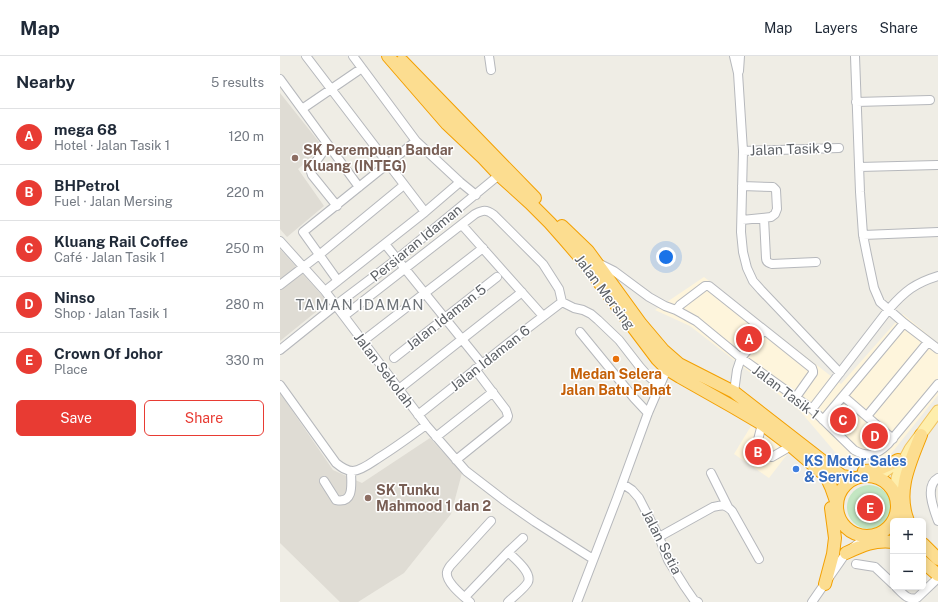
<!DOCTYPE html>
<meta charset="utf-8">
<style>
:root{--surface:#fff;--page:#f2f2f3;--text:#1f2937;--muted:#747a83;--line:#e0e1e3;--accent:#e83b33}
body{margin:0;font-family:"Public Sans",sans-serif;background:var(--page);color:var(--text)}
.controls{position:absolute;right:12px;bottom:12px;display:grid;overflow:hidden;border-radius:6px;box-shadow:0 2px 6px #0003}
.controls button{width:36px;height:36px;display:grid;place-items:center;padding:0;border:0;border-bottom:1px solid var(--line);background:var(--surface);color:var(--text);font:20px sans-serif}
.you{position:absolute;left:386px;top:201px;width:14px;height:14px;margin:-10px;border:3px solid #fff;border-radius:50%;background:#1a73e8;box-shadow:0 0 0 6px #1a73e833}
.badge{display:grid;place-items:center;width:26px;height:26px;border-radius:50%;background:var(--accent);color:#fff;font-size:13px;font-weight:700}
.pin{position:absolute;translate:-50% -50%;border:2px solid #fff;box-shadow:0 1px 4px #0006}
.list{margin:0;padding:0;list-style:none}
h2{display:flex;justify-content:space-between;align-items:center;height:52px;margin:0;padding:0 16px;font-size:17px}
h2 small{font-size:13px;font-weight:400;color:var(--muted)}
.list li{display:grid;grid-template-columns:26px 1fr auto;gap:12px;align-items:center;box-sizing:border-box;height:56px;padding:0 16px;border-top:1px solid var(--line)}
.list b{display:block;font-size:15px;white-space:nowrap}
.list p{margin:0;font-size:13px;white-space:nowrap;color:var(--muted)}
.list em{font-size:13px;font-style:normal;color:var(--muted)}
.actions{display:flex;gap:8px;padding:12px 16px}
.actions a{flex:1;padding:9px 0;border:1px solid var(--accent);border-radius:6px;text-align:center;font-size:14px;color:var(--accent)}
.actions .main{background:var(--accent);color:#fff}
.map{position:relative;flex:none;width:658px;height:546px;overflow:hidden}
header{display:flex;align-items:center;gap:24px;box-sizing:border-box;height:56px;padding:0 20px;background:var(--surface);border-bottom:1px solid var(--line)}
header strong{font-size:19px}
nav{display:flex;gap:22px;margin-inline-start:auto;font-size:14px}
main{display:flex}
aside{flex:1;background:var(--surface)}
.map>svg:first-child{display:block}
.commercial{fill:#fef5dc}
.education{fill:#dfdcd4}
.green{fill:#c3e6c2}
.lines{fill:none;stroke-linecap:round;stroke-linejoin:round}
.minor-casing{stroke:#b6b8bc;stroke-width:10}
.major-casing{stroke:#f0c35e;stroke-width:13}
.highway-casing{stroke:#f3a002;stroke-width:14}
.minor{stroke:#fff;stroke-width:8}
.major{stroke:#feeeac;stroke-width:11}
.highway{stroke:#fcdd90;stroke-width:12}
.education-dot{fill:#8d6e63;stroke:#fff;stroke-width:1.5}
.food-dot{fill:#e8710a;stroke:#fff;stroke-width:1.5}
.shop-dot{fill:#3f7fe0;stroke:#fff;stroke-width:1.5}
.labels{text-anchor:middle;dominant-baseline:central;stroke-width:3;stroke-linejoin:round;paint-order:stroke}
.street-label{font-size:14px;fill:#5d6166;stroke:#fff}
.education-label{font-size:14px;font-weight:bold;fill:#785e54;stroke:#fff;text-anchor:start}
.food-label{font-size:14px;font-weight:bold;fill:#c56008;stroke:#fff}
.shop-label{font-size:14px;font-weight:bold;fill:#366cbe;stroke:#fff;text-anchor:start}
.neighbourhood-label{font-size:15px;letter-spacing:1px;fill:#6e7378;stroke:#fff}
</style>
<header>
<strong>Map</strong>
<nav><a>Map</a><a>Layers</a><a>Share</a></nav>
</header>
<main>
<aside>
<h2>Nearby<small>5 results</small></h2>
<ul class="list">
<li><span class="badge">A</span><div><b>mega 68</b><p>Hotel · Jalan Tasik 1</p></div><em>120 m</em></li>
<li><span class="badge">B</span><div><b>BHPetrol</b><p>Fuel · Jalan Mersing</p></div><em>220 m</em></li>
<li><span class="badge">C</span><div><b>Kluang Rail Coffee</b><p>Café · Jalan Tasik 1</p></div><em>250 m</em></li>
<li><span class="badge">D</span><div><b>Ninso</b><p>Shop · Jalan Tasik 1</p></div><em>280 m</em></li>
<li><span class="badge">E</span><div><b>Crown Of Johor</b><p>Place</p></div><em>330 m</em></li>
</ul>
<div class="actions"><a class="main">Save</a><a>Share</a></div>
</aside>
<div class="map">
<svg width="658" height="546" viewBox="0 0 658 546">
<rect width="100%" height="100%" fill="#efede5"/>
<path class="commercial" d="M424,221L561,328L623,258L658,287V339L610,399L597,404L578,405L561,403L520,355L410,270L375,254Z
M471,370L509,396L489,422L454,398Z"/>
<path class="education" d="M0,37L43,91L18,113L44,150L7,181L0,173Z
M0,193L48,246L0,285Z
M0,337L53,414L82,427L150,382L182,417L171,458L124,517L78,546H60L0,487Z"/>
<path class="green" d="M567 451a22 22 0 1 1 44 0a22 22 0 1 1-44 0Z"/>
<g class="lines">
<g class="minor-casing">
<path id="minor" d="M26,0L145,156
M73,0L136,85L180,126L196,139
M209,0L211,14
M454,0L458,17L463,95L461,176L463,196L467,212L473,225L481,234L560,317
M575,0L580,136L583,179L587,199L594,232L600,246L624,267L658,293
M459,15L460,0
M0,23L79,131
M576,46L650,44
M22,53L82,12
M48,89L32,111L31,116L32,119L57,150
M463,95L559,92
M579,111L657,109
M462,130L493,131L496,134L497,153L495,158L491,161L462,164
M484,162L486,202C486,206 488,207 492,208L536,206
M182,169L263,260
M583,179L658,176
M0,185L45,235L146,369L186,415L225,445L255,466L313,503
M105,188L202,308
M318,207L334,215L369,241L385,250L396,254L416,265L461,302L532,353L574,394C588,402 597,399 608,388L658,328
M58,225L23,176L136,85
M0,229L39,199L124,129
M45,235L145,156L180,126
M282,246L294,252L303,254L311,258L318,264L339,284L360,311L368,320L379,329
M396,254L400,249L425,230H429L532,312L533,315V317L516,341
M64,260L195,158C203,154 206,153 214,159L263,208L279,233L282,246
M300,276L354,342L368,357
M83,285L203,192
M0,294L56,249L117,203L219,119
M114,302L217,221
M0,329L56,407C61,411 66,415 73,415C83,414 92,406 100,401C116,391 131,380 146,369
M119,333L242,236
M454,336L457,314L461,302L484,274
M563,340L613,383
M532,353L609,253C625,235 635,227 658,220
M138,359L240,278L282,246
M587,360L648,286
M543,364L624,267
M482,368L478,384V390L484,398L492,401L511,390
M156,381L213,336
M176,404L227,363L228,360L226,354L195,313
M431,417L448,451
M658,422C644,430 654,454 658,465
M44,425L56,444C75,448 71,427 71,415
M343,428L352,434L359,442L379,481L388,504L405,531L414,544L418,546
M379,481L433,451C443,449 445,448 452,455L479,503
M576,508L595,511L613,528
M616,531C622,537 628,545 637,542L658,522
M185,541L228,496L243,482
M190,546C183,540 165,526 167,516C167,514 169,512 170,510L211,465
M228,546C232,542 246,531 248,526C252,516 234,502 228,496
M297,546L337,442L368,357L387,313
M532,546L566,497L588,480"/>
</g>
<g class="major-casing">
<path id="major" d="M597,421L612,410
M615,439L617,422L623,406L630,393L658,355"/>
</g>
<g class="highway-casing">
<path id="highway" d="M108,0L167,68L203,102L219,119L250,147L270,167L285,184L303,205L377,303L387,313L400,321L453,351L482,368L511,390L546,420L551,431L557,448
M122,5L255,142
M282,170L308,195L361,268L383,294L399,308L454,336L562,420L574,422
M584,415C599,414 605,411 618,404
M557 450a30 30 0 1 1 60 0a30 30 0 1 1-60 0Z
M628,465C616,435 630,407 641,379
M643,488L658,503
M566,497C583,489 594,484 613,486
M643,506L658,519
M545,528L553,498L555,482L551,452"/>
</g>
<use href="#minor" class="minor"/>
<use href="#major" class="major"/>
<use href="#highway" class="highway"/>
</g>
<g class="education-dot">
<circle cx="15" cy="102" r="4"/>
<circle cx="88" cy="442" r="4"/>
</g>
<circle class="food-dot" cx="336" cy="303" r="4"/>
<circle class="shop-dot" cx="516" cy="413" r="4"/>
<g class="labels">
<g class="street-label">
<text transform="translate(511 93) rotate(-2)">Jalan Tasik 9</text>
<text transform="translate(136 187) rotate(-39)">Persiaran Idaman</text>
<text transform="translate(325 236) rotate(53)">Jalan Mersing</text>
<text transform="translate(166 261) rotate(-38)">Jalan Idaman 5</text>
<text transform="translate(210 302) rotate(-38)">Jalan Idaman 6</text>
<text transform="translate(104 314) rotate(53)">Jalan Sekolah</text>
<text transform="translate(506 336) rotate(37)">Jalan Tasik 1</text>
<text transform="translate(382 486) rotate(63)">Jalan Setia</text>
</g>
<g class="education-label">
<text x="23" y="94">SK Perempuan Bandar<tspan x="23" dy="16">Kluang (INTEG)</tspan></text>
<text x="96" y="434">SK Tunku<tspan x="96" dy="16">Mahmood 1 dan 2</tspan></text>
</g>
<g class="food-label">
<text x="336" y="318">Medan Selera<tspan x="336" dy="16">Jalan Batu Pahat</tspan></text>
</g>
<g class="shop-label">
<text x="524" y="405">KS Motor Sales<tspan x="524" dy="16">&amp; Service</tspan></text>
</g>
<g class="neighbourhood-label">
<text x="80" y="248">TAMAN IDAMAN</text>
</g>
</g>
</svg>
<div class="controls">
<button>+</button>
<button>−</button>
</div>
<div class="you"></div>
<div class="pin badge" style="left:469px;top:283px">A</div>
<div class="pin badge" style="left:478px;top:396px">B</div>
<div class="pin badge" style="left:563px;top:364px">C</div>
<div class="pin badge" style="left:595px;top:380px">D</div>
<div class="pin badge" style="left:590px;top:452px">E</div>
</div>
</main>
